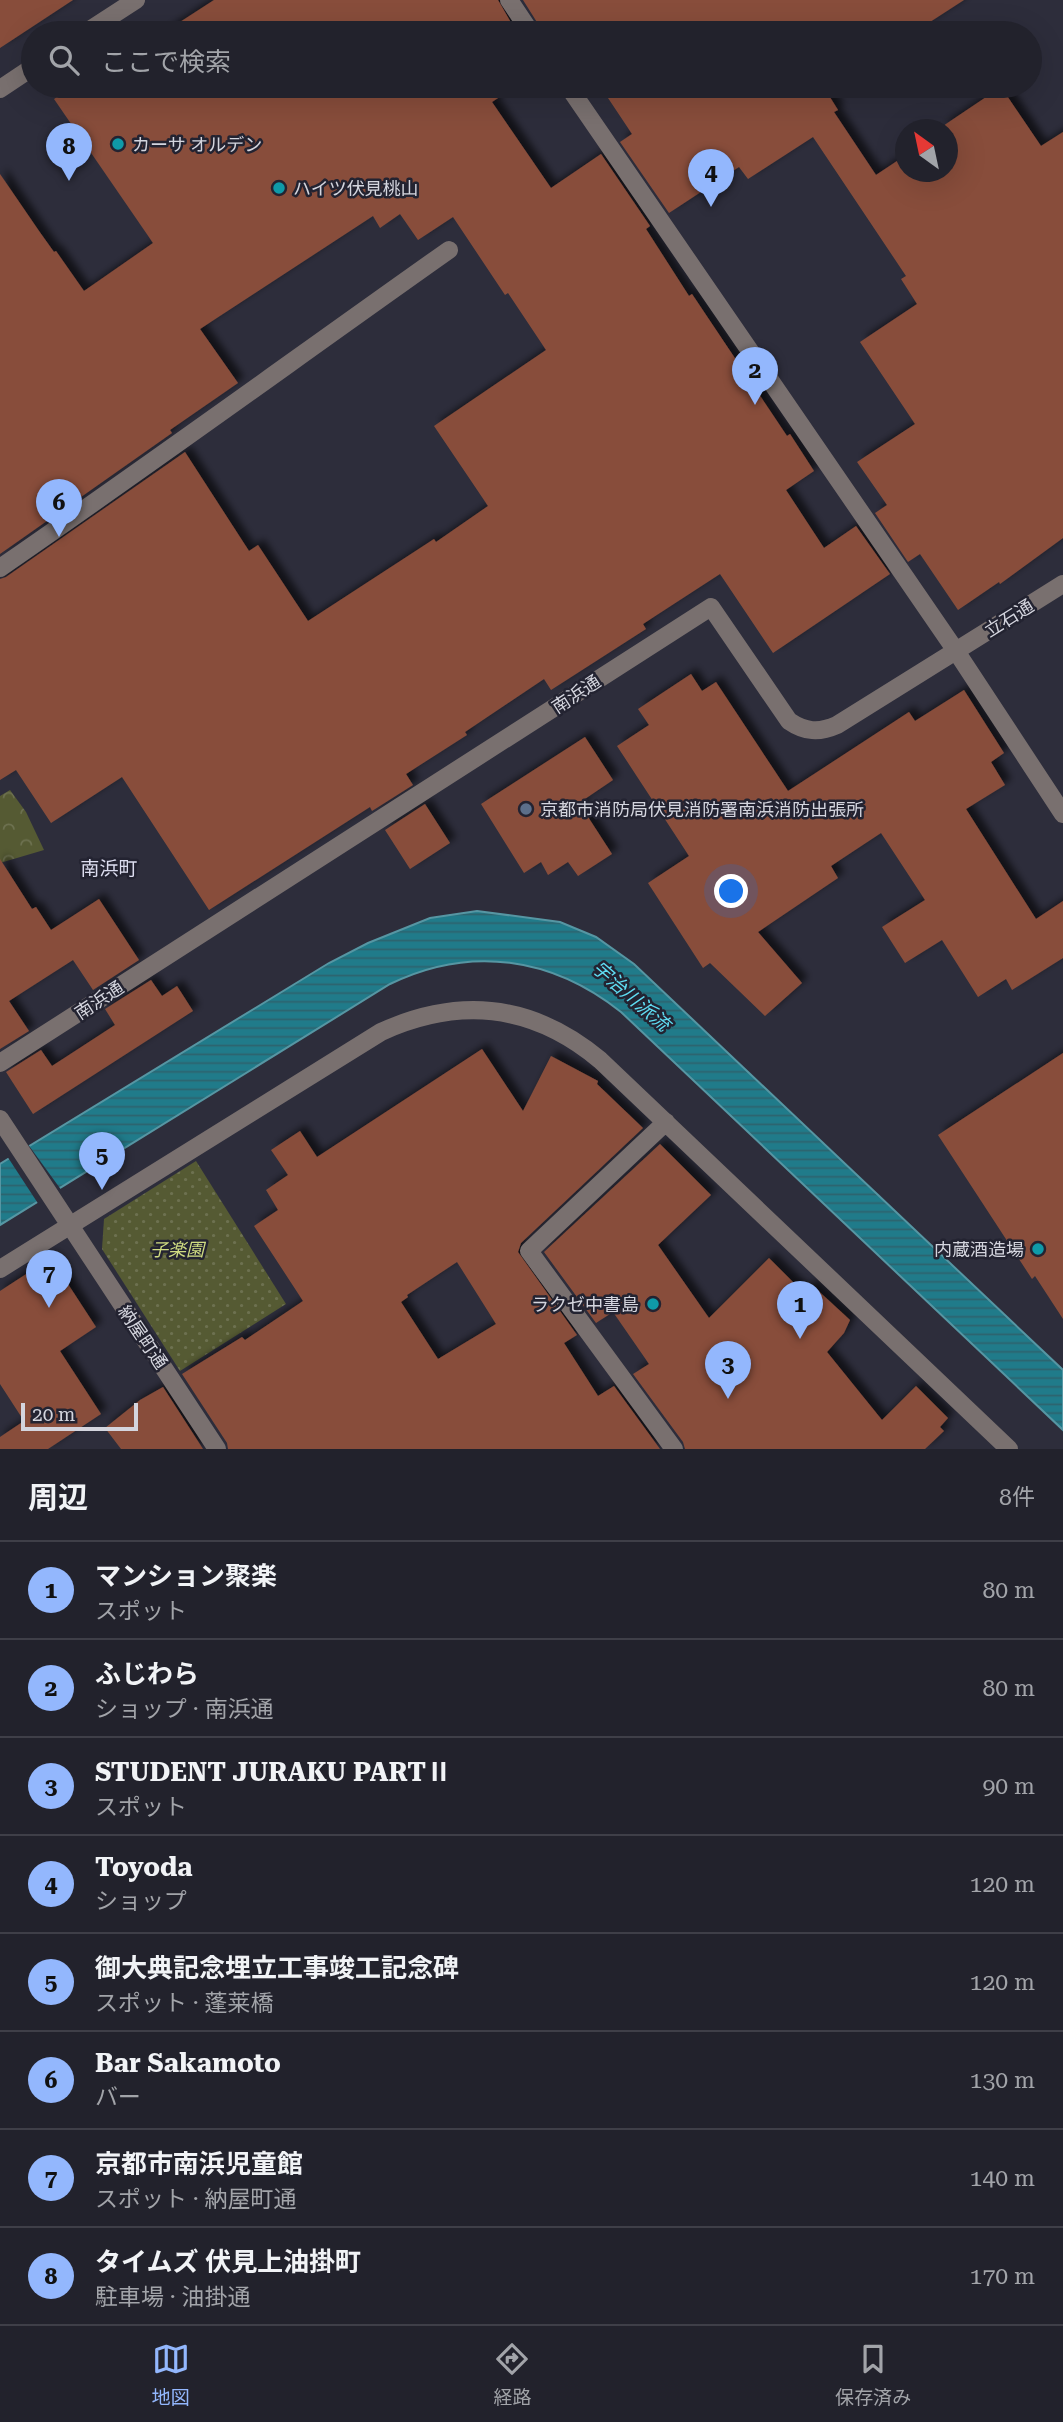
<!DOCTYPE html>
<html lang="ja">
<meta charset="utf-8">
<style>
:root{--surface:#22222c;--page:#2a2a34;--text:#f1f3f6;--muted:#a2a4a9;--line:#3f3f48;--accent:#93b7fd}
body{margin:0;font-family:"Roboto Serif","Noto Sans JP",serif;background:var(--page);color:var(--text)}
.compass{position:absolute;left:895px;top:119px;width:63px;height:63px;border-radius:50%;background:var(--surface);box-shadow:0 7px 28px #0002;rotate:327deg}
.scale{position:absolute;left:21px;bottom:18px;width:117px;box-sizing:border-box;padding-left:7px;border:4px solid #d4d5de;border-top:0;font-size:19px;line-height:24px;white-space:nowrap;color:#d4d5de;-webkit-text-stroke:5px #232331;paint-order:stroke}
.you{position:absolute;left:732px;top:892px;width:24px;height:24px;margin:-18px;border:5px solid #fff;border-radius:50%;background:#1a73e8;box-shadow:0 0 0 10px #1a73e833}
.badge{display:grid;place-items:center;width:46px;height:46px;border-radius:50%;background:var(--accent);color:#111;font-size:23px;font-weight:700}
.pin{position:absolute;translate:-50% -58px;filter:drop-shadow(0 2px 4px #0008)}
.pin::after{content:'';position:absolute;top:37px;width:24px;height:21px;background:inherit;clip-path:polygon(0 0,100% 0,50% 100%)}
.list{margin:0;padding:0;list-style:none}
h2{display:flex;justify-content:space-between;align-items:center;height:91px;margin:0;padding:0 28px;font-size:30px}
h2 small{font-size:23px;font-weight:400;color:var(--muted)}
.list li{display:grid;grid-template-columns:46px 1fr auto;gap:21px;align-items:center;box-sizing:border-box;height:98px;padding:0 28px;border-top:2px solid var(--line)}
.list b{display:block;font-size:26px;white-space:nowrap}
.list p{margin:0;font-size:23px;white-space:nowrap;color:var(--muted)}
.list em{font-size:23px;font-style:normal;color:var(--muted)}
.icon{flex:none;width:38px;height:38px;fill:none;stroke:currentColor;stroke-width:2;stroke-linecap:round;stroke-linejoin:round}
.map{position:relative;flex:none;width:1063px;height:1449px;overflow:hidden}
.search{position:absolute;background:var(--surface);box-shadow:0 7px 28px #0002;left:21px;right:21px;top:21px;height:77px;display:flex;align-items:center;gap:18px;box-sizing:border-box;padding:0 24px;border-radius:38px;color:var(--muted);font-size:26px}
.sheet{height:875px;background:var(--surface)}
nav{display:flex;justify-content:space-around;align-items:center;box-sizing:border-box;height:98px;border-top:2px solid var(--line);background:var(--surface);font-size:19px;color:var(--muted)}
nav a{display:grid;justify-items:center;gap:4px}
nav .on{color:var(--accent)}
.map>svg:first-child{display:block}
.forest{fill:url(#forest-crowns)}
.park{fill:url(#park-dots)}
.water{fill:url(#water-rules);stroke:#5696a3;stroke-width:2}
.pier{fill:#2d2d3b}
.building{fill:#884e3b;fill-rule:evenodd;filter:url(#shadow)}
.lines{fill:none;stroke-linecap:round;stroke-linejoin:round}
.minor{stroke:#79706f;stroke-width:18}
.culture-dot{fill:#0f9aa8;stroke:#232331;stroke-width:2.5}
.service-dot{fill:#5c6f8a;stroke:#232331;stroke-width:2.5}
.labels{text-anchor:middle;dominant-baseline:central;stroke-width:5;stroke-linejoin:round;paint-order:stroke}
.poi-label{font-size:18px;fill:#d4d5de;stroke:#232331;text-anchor:start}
.street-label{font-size:18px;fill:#d4d5de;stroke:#232331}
.park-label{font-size:18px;font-style:italic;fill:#d0dc82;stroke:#232331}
.neighbourhood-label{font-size:19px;fill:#dcddef;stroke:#232331}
.water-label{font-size:19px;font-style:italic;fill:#5fdcf2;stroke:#232331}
</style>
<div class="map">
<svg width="1063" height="1449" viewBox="0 0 1063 1449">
<defs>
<pattern id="forest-crowns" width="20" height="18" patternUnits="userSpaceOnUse" patternTransform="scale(1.75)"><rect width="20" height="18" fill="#555a33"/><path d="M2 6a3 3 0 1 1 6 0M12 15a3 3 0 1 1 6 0" fill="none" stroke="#6d7150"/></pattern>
<pattern id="park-dots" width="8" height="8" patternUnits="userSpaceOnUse" patternTransform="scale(1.75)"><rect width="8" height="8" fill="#555a33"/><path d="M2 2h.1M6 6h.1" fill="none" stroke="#6d7150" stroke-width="1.8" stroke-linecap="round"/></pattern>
<pattern id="water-rules" width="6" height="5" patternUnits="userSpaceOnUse" patternTransform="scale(1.75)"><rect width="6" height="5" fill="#207b8a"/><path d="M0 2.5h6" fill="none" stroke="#2d636e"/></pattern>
<filter id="shadow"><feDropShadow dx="6" dy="-6" stdDeviation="3.5" flood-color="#0009"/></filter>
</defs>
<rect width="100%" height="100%" fill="#2d2d3b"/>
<path class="forest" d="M10,790L26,812L44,850L0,863V796Z"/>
<path class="park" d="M196,1161L286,1304L180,1371L102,1249L104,1219Z"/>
<path class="water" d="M477,911L560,922L596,937L634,964L1063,1370V1430L621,1012C552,957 470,945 390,984L0,1225V1164L329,963L368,943L430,918Z"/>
<path class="pier" d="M27,1143L62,1191L39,1205L7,1156Z"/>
<path class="building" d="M0,0H73L0,48Z
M214,0H498L517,33H163Z
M523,0H964L913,33H542L540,27Z
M74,86H516L492,102L551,188L601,154L650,226L646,229L689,296L692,294L787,436L790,434L814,471L786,490L824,548L856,526L890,574L773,653L720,574L643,624L646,629L551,690L544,679L465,732L467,735L406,774L413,785L372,811L370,807L209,910L122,777L51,823L16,770L0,780V579L6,577L185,452L249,551L258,545L308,621L434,539L436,542L488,506L434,426L546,350L508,293L505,295L453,217L418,240L400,214L380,228L373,216L200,329L238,383L170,430L172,433L0,554V174L39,231L54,252L56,251L84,291L153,243L54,99Z
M600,86H823L838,110L834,112L876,175L906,155V172H948V130L940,128L1001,87L1041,146L1063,132V538L1000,584L999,582L958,610L920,554L908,562L875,513L887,505L857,462L915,424L860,342L917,304L901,279L906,276L813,137L748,179L739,167L669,213L620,142L632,134Z
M691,674L702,691L716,682L788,791L909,712L915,721L964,690L1004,753L991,762L1005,785L966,809L1036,919L1063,901V958L1012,990L1006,979L978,997L942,940L905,963L882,927L925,900L881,833L831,866L838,878L758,932L802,983L765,1016L710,963L703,968L648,883L689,856L617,746L649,725L638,709Z
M585,737L613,780L579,803L612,854L578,876L568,862L548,875L541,862L524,873L481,804Z
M425,804L450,843L410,869L385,830Z
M0,859L32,909L36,907L51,930L99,899L139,960L93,990L73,960L9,1001L29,1031L0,1049Z
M151,980L162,996L177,986L193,1011L33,1114L6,1072L41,1050L52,1066L115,1025L105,1009Z
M482,1049L523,1111L551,1056L598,1081L597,1084L643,1128L521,1243L518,1252L577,1335L564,1343L598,1396L614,1386L660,1449H228L227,1443L182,1374L242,1337L245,1340L303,1301L254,1226L278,1210L266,1190L288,1175L271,1150L300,1131L317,1157ZM457,1262L496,1324L438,1359L401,1302L408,1297L407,1295Z
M1063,1053V1319L1035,1276L1032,1279L938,1135Z
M660,1144L711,1195L658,1245L709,1318L769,1258L804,1293L812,1285L850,1320L844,1333L827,1352L882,1420L916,1386L948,1418L940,1427L944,1431L925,1449H685L683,1442L633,1374L649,1364L613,1312L596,1323L544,1252Z
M51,1258L96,1327L60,1351L101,1414L48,1449H0V1437L24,1421L0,1384V1291Z
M163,1387L203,1449H121L105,1428L140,1400Z"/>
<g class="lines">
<path class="minor" d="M509,0L531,33
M85,33L136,0
M568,86L956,651L1063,814
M0,89L33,67
M0,568C151,464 299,356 449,250
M0,1063L711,607L789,721C805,732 819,733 837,725L1063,584
M0,1119L217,1449
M666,1122L529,1251L674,1449
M0,1269L381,1032C460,996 533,1004 600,1060L1009,1449"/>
</g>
<g class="culture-dot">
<circle cx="118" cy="144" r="7"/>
<circle cx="279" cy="188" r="7"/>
<circle cx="1038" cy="1249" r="7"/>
<circle cx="653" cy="1304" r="7"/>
</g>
<circle class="service-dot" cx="526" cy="809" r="7"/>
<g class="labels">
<g class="poi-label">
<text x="132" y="144">カーサ オルデン</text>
<text x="293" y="188">ハイツ伏見桃山</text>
<text x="540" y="809">京都市消防局伏見消防署南浜消防出張所</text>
<text x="1024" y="1249" text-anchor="end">内蔵酒造場</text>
<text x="639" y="1304" text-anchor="end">ラクゼ中書島</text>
</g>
<g class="street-label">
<text transform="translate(1009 618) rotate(-32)">立石通</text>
<text transform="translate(576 694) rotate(-33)">南浜通</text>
<text transform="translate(99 1000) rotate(-33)">南浜通</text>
<text transform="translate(143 1337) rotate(56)">納屋町通</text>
</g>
<g class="park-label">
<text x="177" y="1249">子楽園</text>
</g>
<g class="neighbourhood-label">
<text x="109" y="868">南浜町</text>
</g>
<g class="water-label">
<text transform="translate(631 996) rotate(41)">宇治川派流</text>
</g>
</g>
</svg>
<svg class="compass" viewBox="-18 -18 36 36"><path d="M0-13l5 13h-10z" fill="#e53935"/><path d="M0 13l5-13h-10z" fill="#a2a4a9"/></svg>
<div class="scale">20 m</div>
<div class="you"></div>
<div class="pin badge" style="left:800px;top:1339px">1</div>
<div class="pin badge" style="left:755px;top:405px">2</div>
<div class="pin badge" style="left:728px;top:1399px">3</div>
<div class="pin badge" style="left:711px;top:207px">4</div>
<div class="pin badge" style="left:102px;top:1190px">5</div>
<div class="pin badge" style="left:59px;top:537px">6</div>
<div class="pin badge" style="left:49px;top:1308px">7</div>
<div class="pin badge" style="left:69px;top:181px">8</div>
<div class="search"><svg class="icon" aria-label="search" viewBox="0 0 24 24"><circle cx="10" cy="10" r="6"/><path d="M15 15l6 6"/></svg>ここで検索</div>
</div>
<section class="sheet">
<h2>周辺<small>8件</small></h2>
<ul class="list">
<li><span class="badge">1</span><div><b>マンション聚楽</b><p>スポット</p></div><em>80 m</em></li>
<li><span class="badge">2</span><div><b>ふじわら</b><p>ショップ · 南浜通</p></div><em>80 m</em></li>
<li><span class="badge">3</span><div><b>STUDENT JURAKU PARTⅡ</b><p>スポット</p></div><em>90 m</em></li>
<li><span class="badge">4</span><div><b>Toyoda</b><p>ショップ</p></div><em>120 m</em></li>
<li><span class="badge">5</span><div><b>御大典記念埋立工事竣工記念碑</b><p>スポット · 蓬莱橋</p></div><em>120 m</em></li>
<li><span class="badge">6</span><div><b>Bar Sakamoto</b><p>バー</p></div><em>130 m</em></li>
<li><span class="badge">7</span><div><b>京都市南浜児童館</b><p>スポット · 納屋町通</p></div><em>140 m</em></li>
<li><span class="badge">8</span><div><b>タイムズ 伏見上油掛町</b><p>駐車場 · 油掛通</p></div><em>170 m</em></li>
</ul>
</section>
<nav>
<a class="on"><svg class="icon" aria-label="map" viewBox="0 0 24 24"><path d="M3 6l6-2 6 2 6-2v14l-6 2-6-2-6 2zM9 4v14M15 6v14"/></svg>地図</a>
<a><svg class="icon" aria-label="directions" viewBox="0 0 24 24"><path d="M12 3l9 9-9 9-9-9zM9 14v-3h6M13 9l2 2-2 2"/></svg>経路</a>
<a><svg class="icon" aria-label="saved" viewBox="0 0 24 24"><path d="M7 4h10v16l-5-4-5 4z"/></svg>保存済み</a>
</nav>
